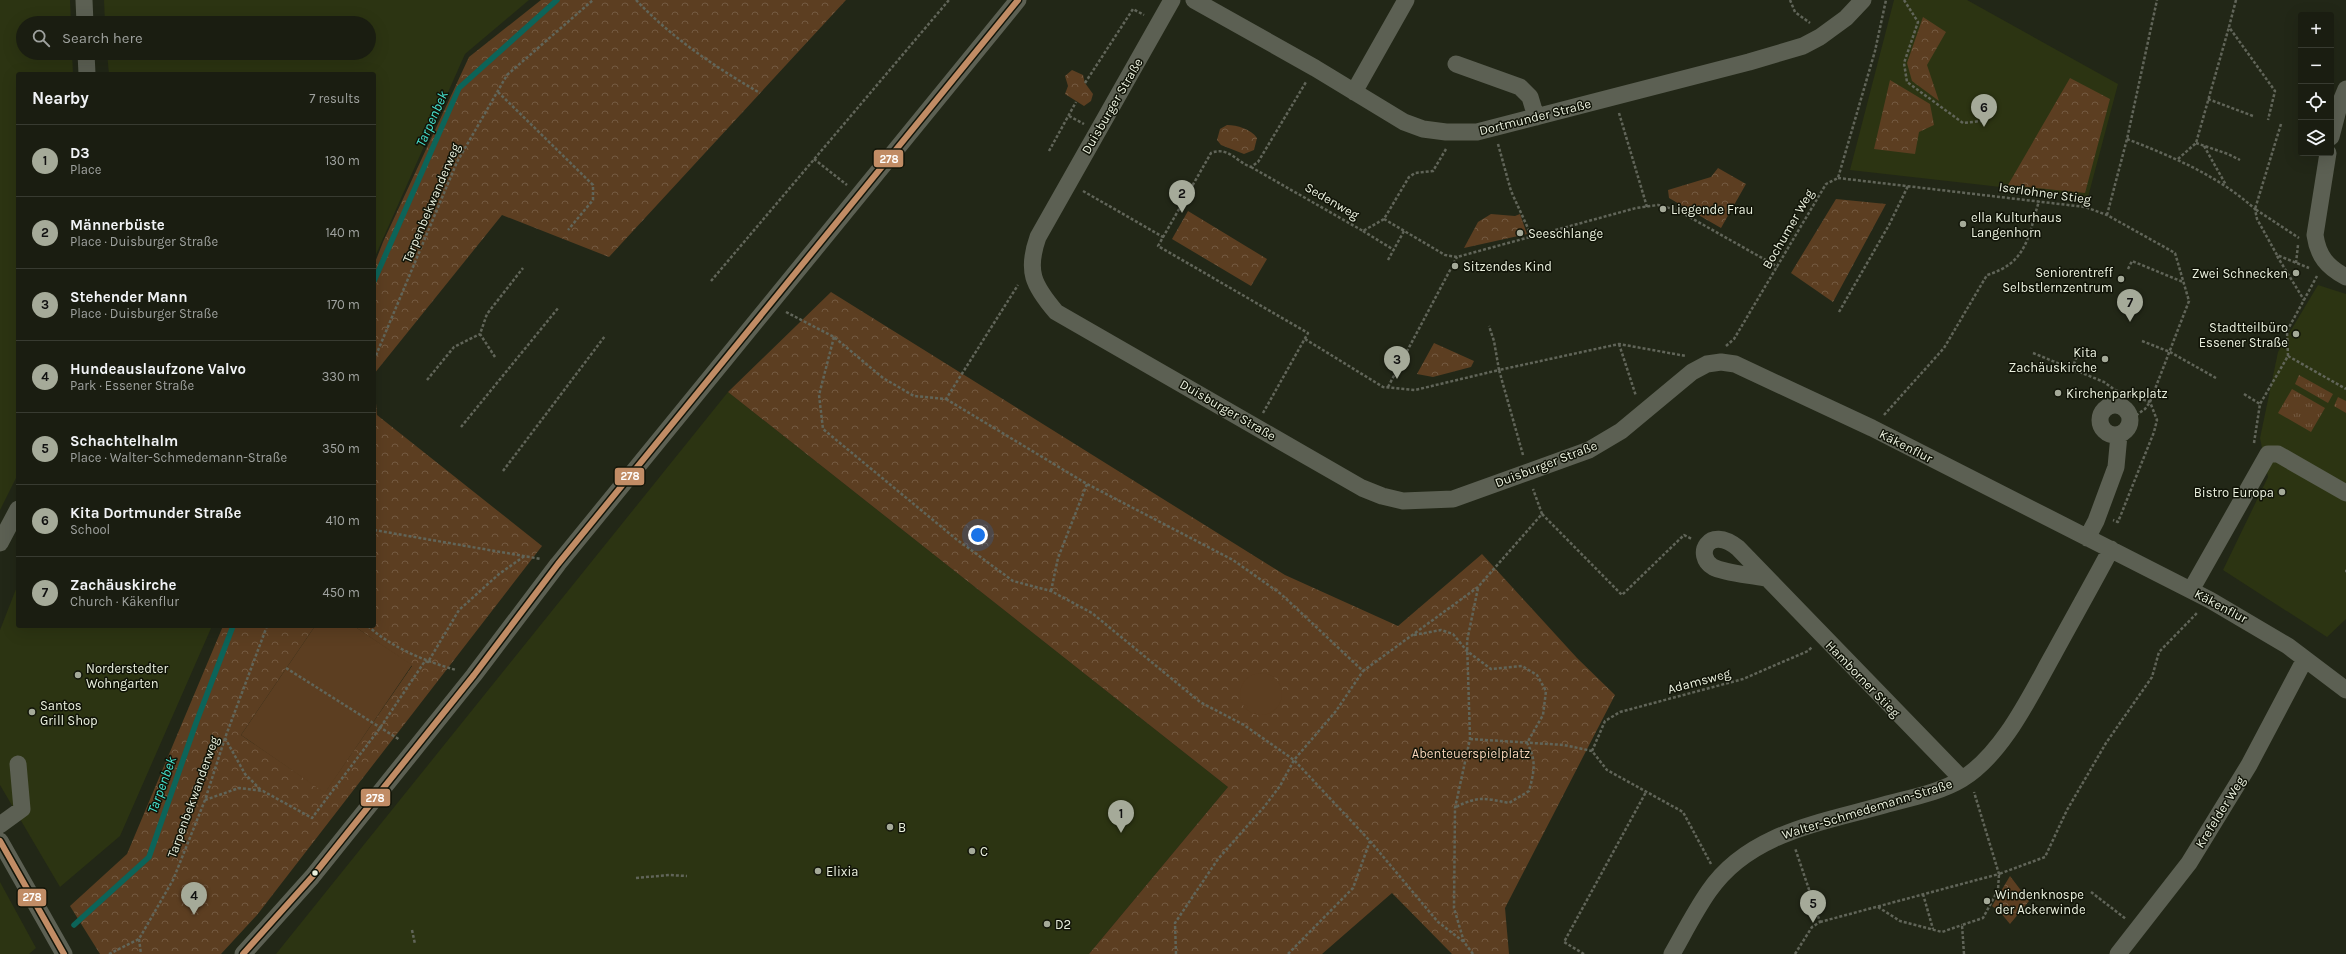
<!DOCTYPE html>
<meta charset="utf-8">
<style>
:root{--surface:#1a1d11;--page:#272a1f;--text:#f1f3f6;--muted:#9fa29f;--line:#383b31;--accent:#a5aa99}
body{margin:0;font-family:Karla,sans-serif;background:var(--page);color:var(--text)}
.controls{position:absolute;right:12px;top:12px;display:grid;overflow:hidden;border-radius:4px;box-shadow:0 4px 16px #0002}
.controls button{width:36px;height:36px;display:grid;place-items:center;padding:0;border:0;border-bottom:1px solid var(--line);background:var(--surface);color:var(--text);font:20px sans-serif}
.you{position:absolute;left:978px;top:535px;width:14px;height:14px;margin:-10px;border:3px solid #fff;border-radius:50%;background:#1a73e8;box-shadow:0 0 0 6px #1a73e833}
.badge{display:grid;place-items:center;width:26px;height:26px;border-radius:50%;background:var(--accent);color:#111;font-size:13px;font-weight:700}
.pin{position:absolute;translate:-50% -33px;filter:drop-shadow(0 1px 2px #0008)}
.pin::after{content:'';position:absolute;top:21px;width:14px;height:12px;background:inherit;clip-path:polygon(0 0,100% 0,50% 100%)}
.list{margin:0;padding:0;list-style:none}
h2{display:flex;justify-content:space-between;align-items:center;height:52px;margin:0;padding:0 16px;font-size:17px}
h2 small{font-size:13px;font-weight:400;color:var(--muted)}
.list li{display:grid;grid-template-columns:26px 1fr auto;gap:12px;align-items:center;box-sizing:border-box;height:72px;padding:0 16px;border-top:1px solid var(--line)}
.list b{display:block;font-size:15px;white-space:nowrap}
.list p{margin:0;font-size:13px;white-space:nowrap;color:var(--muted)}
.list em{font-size:13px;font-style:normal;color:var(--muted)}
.icon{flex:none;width:22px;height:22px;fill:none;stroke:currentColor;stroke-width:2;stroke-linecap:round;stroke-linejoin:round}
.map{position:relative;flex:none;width:2346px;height:954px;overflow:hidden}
.search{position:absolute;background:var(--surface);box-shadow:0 4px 16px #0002;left:16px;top:16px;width:360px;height:44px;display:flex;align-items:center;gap:10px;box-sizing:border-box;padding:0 14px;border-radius:22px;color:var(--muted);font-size:15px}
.panel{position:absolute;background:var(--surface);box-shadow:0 4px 16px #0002;left:16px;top:72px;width:360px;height:556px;border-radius:4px}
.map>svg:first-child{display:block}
.built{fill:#2c3412}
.grass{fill:url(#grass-tufts)}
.park{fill:url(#park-crowns)}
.pitch{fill:#5c3e21}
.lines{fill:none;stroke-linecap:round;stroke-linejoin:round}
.stream{stroke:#0c6459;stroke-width:5.5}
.path{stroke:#616559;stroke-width:2.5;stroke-dasharray:3 2;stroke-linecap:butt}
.minor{stroke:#5c6053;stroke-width:17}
.bus-1-casing{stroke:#111408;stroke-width:9}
.bus-1{stroke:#c18c65;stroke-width:6}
.poi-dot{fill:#a5aa99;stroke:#111408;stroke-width:1.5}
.bus-dot{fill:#ebf1df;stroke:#111408;stroke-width:1.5}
.labels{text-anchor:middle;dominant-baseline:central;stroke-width:3;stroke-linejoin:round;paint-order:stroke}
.street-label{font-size:13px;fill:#ebf1df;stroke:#111408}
.poi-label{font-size:13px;fill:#ebf1df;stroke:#111408;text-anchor:start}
.park-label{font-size:13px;fill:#f7d5ba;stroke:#111408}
.water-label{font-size:14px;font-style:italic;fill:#47e4d1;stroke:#111408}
.line-badge{stroke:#111408;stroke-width:1.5}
.badge-label{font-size:11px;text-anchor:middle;font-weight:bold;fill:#fff}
</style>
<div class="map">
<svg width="2346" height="954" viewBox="0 0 2346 954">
<defs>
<pattern id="grass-tufts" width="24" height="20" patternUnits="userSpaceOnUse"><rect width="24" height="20" fill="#5c3e21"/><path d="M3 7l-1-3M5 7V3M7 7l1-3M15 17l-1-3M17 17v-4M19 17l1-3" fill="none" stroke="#745a41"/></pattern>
<pattern id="park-crowns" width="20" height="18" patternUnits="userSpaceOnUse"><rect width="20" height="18" fill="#5c3e21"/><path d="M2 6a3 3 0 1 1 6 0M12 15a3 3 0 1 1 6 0" fill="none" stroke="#745a41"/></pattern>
</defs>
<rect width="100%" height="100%" fill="#222717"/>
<path class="built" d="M0,0H70L71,23H23V53H72L73,74H18V474L0,510Z
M104,0H529L465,54L374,259V74H109L107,53H369V23H105Z
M1894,0H1967L2118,84L2088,197L1850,170Z
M2318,285L2346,294V619L2327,637L2223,570L2268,477L2260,438L2278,352Z
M728,392L1228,787L1089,954H276Z
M18,584V626H212L120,836L60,887L0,785V630Z
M0,882L36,948L29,954H0Z"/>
<path class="grass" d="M2299,375L2333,394L2328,403L2295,384Z
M2292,389L2325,408L2311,432L2278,413Z
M2338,397L2346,401V413L2334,406Z"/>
<path class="park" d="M541,0H846L609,257L502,215L374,374V265L383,242L469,57Z
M1923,17L1946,32L1927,65L1939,101L1912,81L1907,63Z
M1072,70L1083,75L1085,83L1093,94L1091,101L1084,106L1065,94L1068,86L1065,76Z
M2070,78L2110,99L2085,193L2008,185Z
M1890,80L1930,104L1934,125L1919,132L1915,154L1874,149Z
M1227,125C1237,125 1251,129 1257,138L1254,150L1244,154L1221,145L1217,140L1220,129Z
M1718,168L1746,184L1721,228L1669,198L1668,190L1711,177Z
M1836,199L1886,204L1833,302L1791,273Z
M1188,211L1267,259L1251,286L1172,239Z
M1491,214L1515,216L1520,214L1527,234L1464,248L1478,222Z
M831,292L1285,575L1398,626L1482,554L1577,658L1615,695L1505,908L1509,954H1452L1392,893L1322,954H1089L1228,787L728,392Z
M1434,343L1474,361L1471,367L1433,377L1417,374Z
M374,380L377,415L542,546L257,915L221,954H100L70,906L127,854L223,626H315L241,735L325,792L412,666L354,626H374Z
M2010,876L2029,901L2010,924L2000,912L1992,906Z"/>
<path class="pitch" d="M315,626H354L412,665L325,793L241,735Z
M1240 694a21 21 0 1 1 42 0a21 21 0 1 1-42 0Z"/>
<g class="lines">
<path class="stream" d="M374,281L459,88L557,0
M74,925L149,857L196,723L233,626"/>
<path class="path" d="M636,0C672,38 715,67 760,93
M1790,0L1795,12L1810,23
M1904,0L1918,22L1904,63L1907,82L1963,123L1981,121L1993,101
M2236,0L2229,27L2275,91L2268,120
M1085,83L1133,9L1144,15
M498,92L593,185V200L568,230
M2208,99L2253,116
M1619,113L1647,207
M1069,116L1084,124
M2281,124L2255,209L2299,238
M2127,139C2173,157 2217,175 2255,209L2257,219L2277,255L2309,268
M2196,143L2228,154L2240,160
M1498,144L1511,191L1532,237
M2204,146L2226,185
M1049,151L1076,102
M814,159L847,185
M2178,159L2196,143L2229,27
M1251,167L1363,231L1384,219L1409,177L1415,173L1433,171L1446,149
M1838,178L2085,207L2107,215L2175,253L2189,301L2150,402L2145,409L2131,419
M1083,191L1163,237
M2107,215L2127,139L2157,0
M1384,219L1445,255L1457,257L1636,208L1658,205L1677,210L1778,267
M1363,231L1394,250
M2277,256L2304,300
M1388,260L1404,231
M2296,263L2298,245
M2128,269L2132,261L2183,282
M711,281L949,0
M786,312L834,337L883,378L914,396L946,399L1018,285
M1839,312L1889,225L1908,186
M834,337L819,395L823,429L956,539L1013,581L1051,591L1092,613L1200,702L1244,725L1294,760L1370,841L1438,922L1464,942
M1305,339L1383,387L1415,390L1499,370L1494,341L1489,326
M2142,341L2170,352L2216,378
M1619,344L1636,396
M1726,346L1734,339L1826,184L1838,178L1875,51L1886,0
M2033,353L2104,382L2115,390L2150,402L2157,420L2154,432L2118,522L2113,520
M2288,356L2346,389
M495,357L480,334L487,314L523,268
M374,360L457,162L507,75L593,0
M2072,369L2080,348
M427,380L454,347L480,334
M1388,387L1457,257
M2244,394L2260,404
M946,399L1087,484L1233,560L1281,594L1363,671L1478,587L1542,514L1533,489
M1263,413L1308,333L1158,246L1211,153C1229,146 1236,162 1251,167L1258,162L1306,82
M1884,415L1944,348L1987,275C2027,263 2028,237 2039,201
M461,427L559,307
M2254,443L2260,404L2288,356L2287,331L2317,276
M1523,455L1499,370L1619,344L1686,356
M503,471L605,336
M1542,514L1622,595L1684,535L1692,539
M374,530L541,559
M2345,571H2346
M1051,591L1058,558L1087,484
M368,626C392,648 425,661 456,670
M1414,635L1441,630L1453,634L1467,651L1491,669L1522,666L1537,675L1546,691L1543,715L1527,743C1537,761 1534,772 1529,791L1509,803C1485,798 1478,796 1456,807
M286,668L400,740
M225,738L245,774L262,791
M1470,739L1564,745L1592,751L1607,770L1683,812L1711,864
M1592,751L1605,721L1620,712L1743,679L1808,651L1812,647
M205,800L239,788L263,791L312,818L380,728L425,661L428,662L459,610L499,574L526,555
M636,878L669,875L687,876
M2091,892L2126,919
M1923,894L1933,929
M1878,907L1900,921L1942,932L1962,925
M1820,922L1999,874L1974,792
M412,930L415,944
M139,939L141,954
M109,954L139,939L173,880L205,800L225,738L267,626
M1176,954L1175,923L1218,859L1264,807L1280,786L1294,760L1336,711L1363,671
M1288,954L1353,888L1370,841
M1473,954L1464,942L1454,908L1455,808L1470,739L1467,641L1478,588
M1584,954L1564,942L1646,792
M1795,954L1812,927L1820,922L1795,848
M1964,954L1962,925L1983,918L1998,890L1999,874L2045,857L2067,810L2106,743L2152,677L2159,652L2197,613"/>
<path class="minor" d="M84,0L85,23
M1172,0L1038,237C1026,271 1033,285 1056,312L1362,488L1382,496L1403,501L1453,499L1589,450L1621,431L1692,372L1707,364L1721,362L1735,364L1872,428L2210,600L2288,646L2346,690
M1194,0L1315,68L1404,122L1423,129L1446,132H1477L1749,62L1803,46L1820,37L1846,18L1863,0
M86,53L87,74
M1456,64L1520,87L1530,97L1536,117
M1354,92L1406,0
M2331,137L2339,106L2346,89
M2328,153L2315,235C2318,256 2327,267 2346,277
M2100 420a15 15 0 1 1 30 0a15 15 0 1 1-30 0Z
M2087,538L2096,521L2116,467L2119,435
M0,543L18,509
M1765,578C1751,575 1724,573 1713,567C1694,556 1708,524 1738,548L1962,779
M2191,590L2268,454H2278L2346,493
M0,825L22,809L18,764
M0,841L64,954
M243,954L312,877L474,675L558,564L1018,0
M1672,954C1684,933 1695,911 1709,891C1749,833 1820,823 1884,805C1909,798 1939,793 1962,779C2003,754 2030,696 2053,655C2072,620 2092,585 2111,549
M2118,954L2189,863L2249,765L2305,659"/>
<g class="bus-1-casing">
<path id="bus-1" d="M0,841L64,954
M243,954L312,877L474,675L558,564L1018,0"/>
</g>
<use href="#bus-1" class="bus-1"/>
</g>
<g class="poi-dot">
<circle cx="1663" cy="209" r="4"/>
<circle cx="1963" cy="224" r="4"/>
<circle cx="1520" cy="233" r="4"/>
<circle cx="1455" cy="266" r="4"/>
<circle cx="2296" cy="273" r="4"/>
<circle cx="2121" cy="279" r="4"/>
<circle cx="2296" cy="334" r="4"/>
<circle cx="2105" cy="359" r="4"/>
<circle cx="2058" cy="393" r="4"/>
<circle cx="2282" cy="492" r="4"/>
<circle cx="78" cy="675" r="4"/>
<circle cx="32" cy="712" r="4"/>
<circle cx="890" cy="827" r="4"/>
<circle cx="972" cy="851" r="4"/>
<circle cx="818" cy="871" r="4"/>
<circle cx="1987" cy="901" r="4"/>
<circle cx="1047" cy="924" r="4"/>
</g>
<circle class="bus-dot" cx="315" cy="873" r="3.5"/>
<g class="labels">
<g class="street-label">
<text transform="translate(1112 106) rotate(-60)">Duisburger Straße</text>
<text transform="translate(1535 117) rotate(-14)">Dortmunder Straße</text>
<text transform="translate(2045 193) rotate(8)">Iserlohner Stieg</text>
<text transform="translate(1332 201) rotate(30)">Sedenweg</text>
<text transform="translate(431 203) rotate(-67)">Tarpenbekwanderweg</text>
<text transform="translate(1788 229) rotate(-60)">Bochumer Weg</text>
<text transform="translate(1228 410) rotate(30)">Duisburger Straße</text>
<text transform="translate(1906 446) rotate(27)">Käkenflur</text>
<text transform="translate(1546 464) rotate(-21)">Duisburger Straße</text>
<text transform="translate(2221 606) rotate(28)">Käkenflur</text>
<text transform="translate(1863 679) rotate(46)">Hamborner Stieg</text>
<text transform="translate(1699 681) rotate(-15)">Adamsweg</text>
<text transform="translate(193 797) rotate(-70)">Tarpenbekwanderweg</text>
<text transform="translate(1867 809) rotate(-17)">Walter-Schmedemann-Straße</text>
<text transform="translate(2220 812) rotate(-58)">Krefelder Weg</text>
</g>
<g class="poi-label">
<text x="1671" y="209">Liegende Frau</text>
<text x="1971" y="217">ella Kulturhaus<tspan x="1971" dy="15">Langenhorn</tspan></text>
<text x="1528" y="233">Seeschlange</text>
<text x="1463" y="266">Sitzendes Kind</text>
<text x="2113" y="272" text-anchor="end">Seniorentreff<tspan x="2113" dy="15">Selbstlernzentrum</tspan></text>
<text x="2288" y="273" text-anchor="end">Zwei Schnecken</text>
<text x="2288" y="327" text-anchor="end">Stadtteilbüro<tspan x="2288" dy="15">Essener Straße</tspan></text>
<text x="2097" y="352" text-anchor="end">Kita<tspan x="2097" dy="15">Zachäuskirche</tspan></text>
<text x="2066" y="393">Kirchenparkplatz</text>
<text x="2274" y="492" text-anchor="end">Bistro Europa</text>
<text x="86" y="668">Norderstedter<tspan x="86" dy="15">Wohngarten</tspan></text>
<text x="40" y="705">Santos<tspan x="40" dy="15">Grill Shop</tspan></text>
<text x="898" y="827">B</text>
<text x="980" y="851">C</text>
<text x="826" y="871">Elixia</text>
<text x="1995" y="894">Windenknospe<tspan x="1995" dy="15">der Ackerwinde</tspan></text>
<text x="1055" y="924">D2</text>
</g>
<g class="park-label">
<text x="1471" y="753">Abenteuerspielplatz</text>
</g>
<g class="water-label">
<text transform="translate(432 119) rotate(-66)">Tarpenbek</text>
<text transform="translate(162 785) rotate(-70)">Tarpenbek</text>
</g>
</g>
<g class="line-badge">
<rect x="873" y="149" width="31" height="19" rx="4" fill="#c18c65"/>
<rect x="614" y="467" width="31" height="19" rx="4" fill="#c18c65"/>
<rect x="360" y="788" width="31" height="19" rx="4" fill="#c18c65"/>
<rect x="17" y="888" width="30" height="19" rx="4" fill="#c18c65"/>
</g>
<g class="badge-label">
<text x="889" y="163">278</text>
<text x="630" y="480">278</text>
<text x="375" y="802">278</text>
<text x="32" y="901">278</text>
</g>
</svg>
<div class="controls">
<button>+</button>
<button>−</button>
<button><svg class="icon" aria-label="locate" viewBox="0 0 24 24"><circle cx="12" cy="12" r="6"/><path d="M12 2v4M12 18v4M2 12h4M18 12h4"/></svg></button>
<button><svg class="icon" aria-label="layers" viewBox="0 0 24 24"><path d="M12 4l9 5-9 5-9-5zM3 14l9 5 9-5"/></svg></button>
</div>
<div class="you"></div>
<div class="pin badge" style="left:1121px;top:833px">1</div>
<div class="pin badge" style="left:1182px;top:213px">2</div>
<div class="pin badge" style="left:1397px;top:379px">3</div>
<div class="pin badge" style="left:194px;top:915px">4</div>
<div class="pin badge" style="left:1813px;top:923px">5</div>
<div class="pin badge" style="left:1984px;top:127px">6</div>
<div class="pin badge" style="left:2130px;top:322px">7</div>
<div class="search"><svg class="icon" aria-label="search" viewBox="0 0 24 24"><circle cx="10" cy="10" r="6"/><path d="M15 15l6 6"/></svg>Search here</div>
<section class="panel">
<h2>Nearby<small>7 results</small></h2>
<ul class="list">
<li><span class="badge">1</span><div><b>D3</b><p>Place</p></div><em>130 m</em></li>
<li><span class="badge">2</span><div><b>Männerbüste</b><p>Place · Duisburger Straße</p></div><em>140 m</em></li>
<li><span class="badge">3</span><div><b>Stehender Mann</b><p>Place · Duisburger Straße</p></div><em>170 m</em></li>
<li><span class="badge">4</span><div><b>Hundeauslaufzone Valvo</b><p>Park · Essener Straße</p></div><em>330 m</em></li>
<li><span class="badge">5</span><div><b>Schachtelhalm</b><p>Place · Walter-Schmedemann-Straße</p></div><em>350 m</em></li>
<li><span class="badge">6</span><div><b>Kita Dortmunder Straße</b><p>School</p></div><em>410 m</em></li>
<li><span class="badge">7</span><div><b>Zachäuskirche</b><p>Church · Käkenflur</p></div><em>450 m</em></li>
</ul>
</section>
</div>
